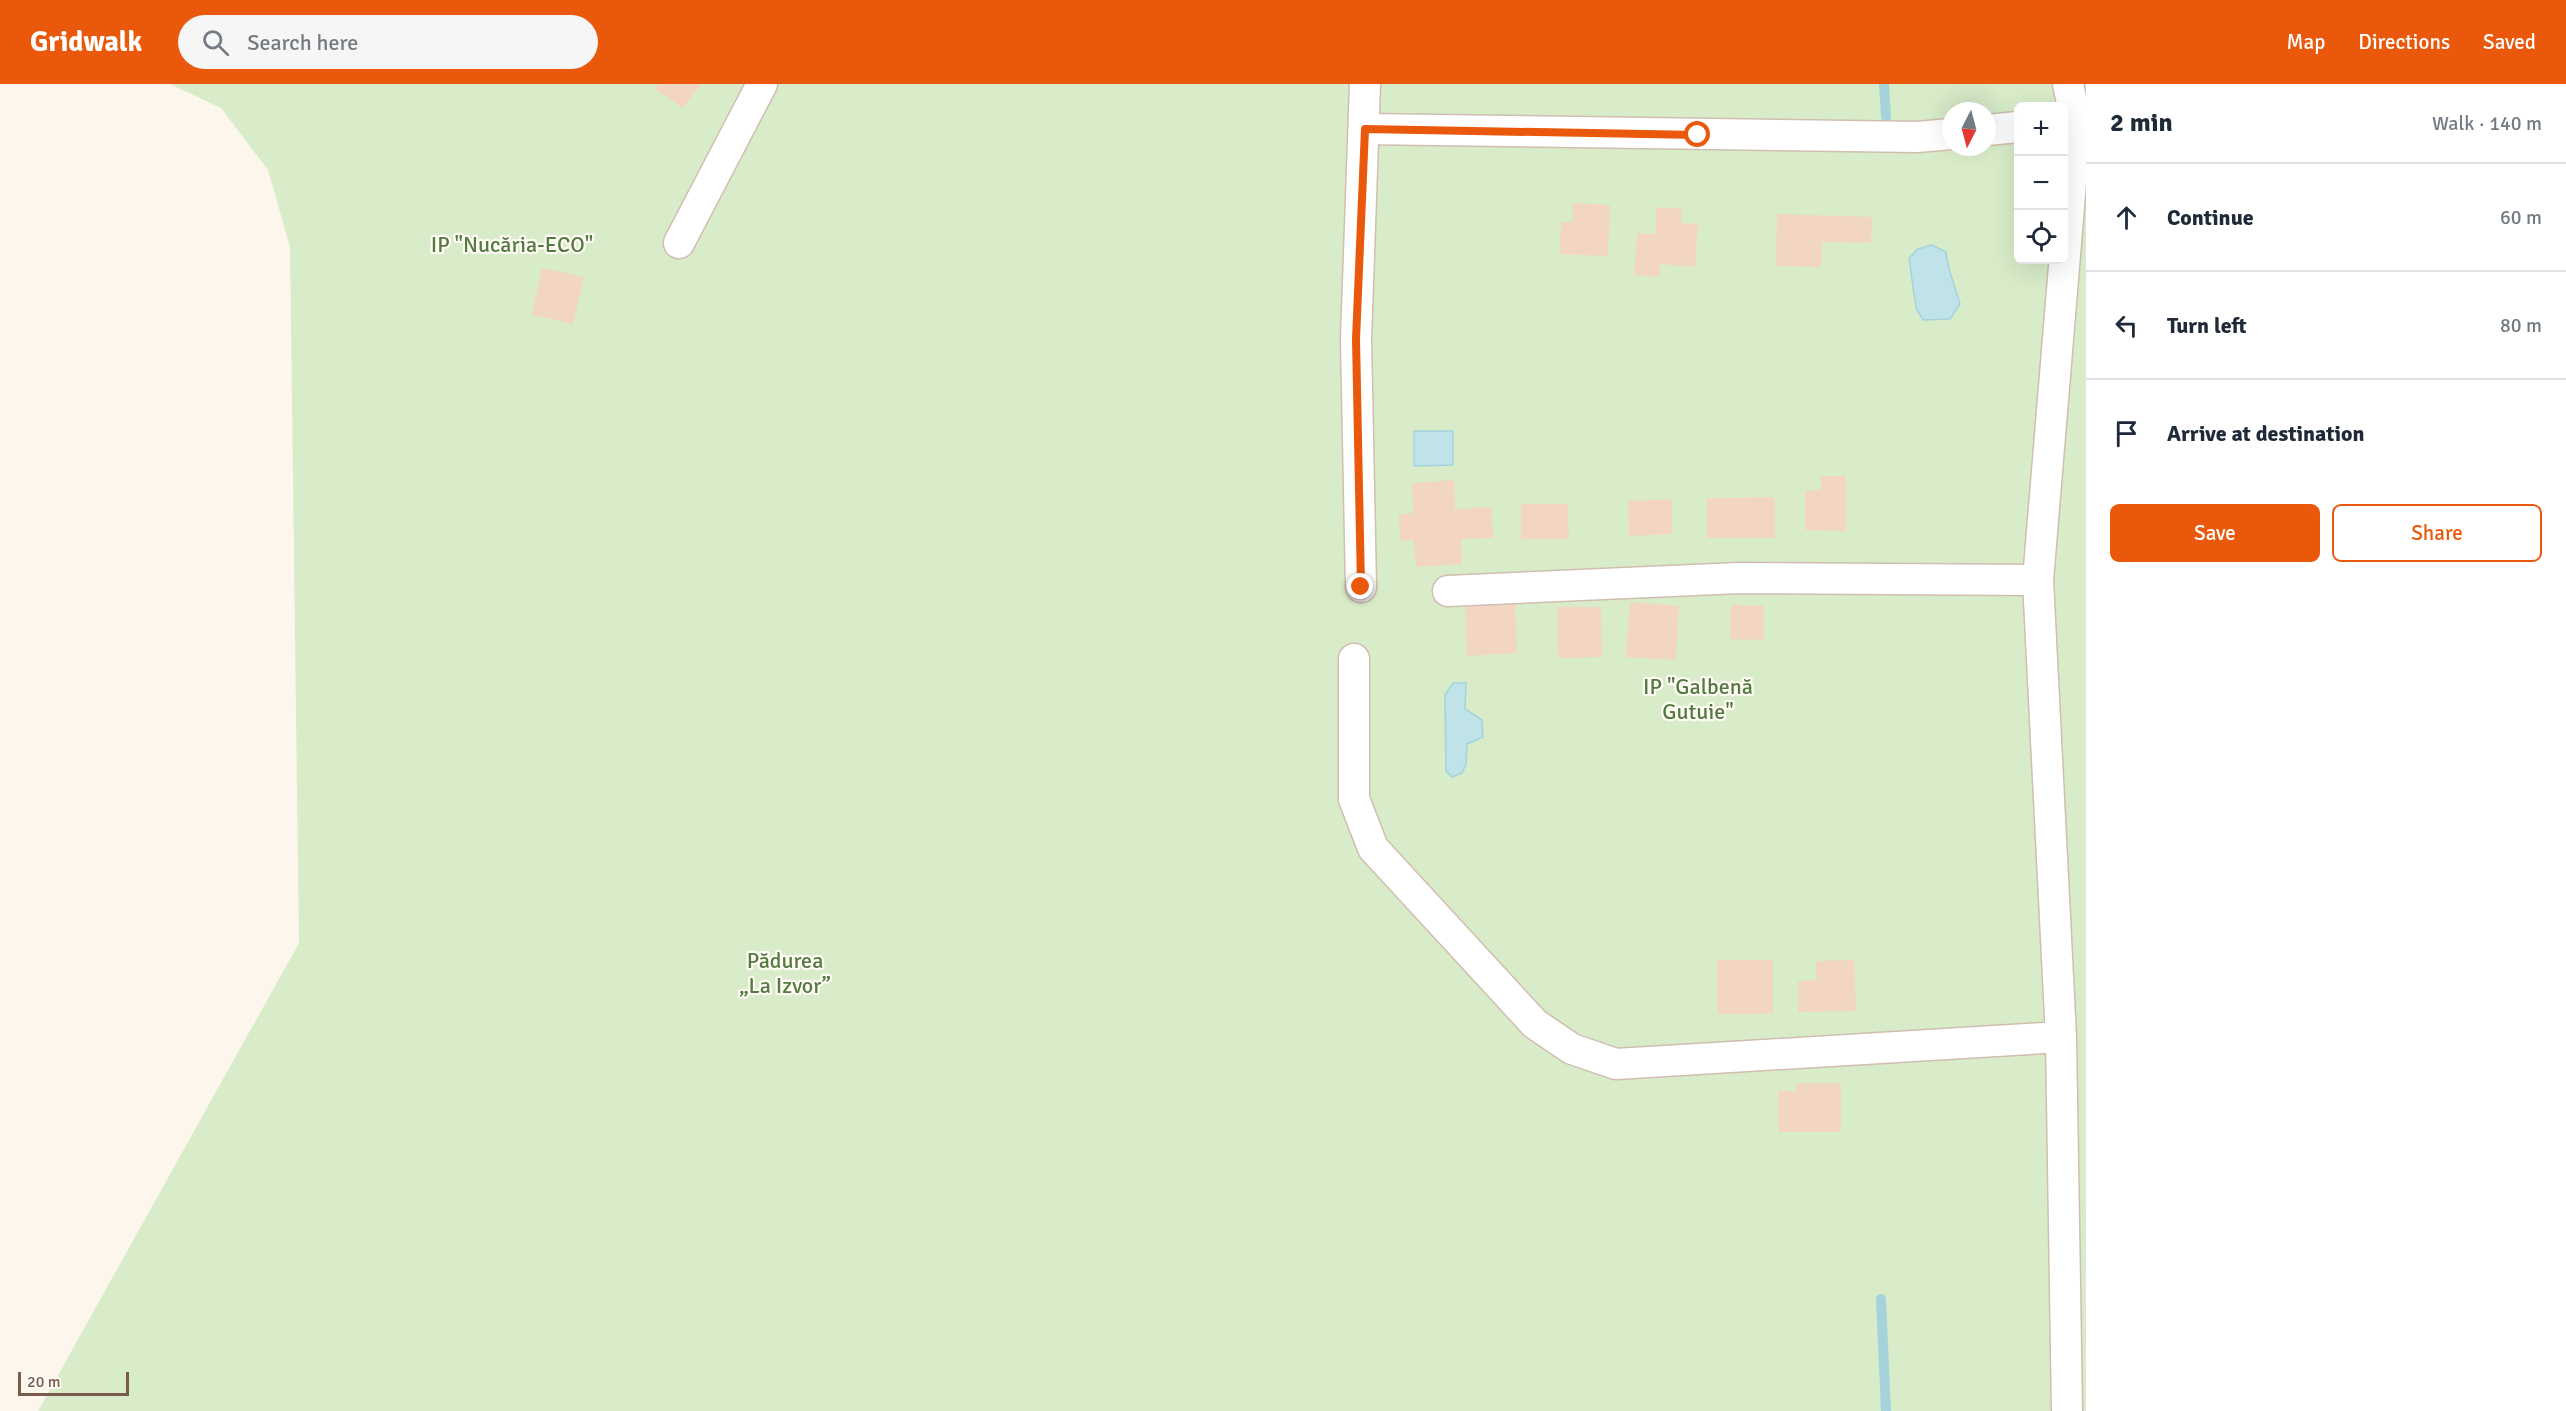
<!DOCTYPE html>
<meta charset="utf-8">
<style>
:root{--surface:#fff;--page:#f6f6f7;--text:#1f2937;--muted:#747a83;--line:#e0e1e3;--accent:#ea580c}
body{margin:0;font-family:Signika,sans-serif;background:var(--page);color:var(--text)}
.controls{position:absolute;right:18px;top:18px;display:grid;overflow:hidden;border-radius:9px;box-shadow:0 6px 24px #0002}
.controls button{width:54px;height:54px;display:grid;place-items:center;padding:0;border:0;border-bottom:2px solid var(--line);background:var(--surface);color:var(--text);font:30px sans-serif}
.compass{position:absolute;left:1942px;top:18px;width:54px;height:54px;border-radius:50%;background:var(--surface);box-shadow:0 6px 24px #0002;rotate:186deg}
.scale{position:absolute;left:18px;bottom:15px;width:111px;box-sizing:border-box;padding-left:6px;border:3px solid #7a5c4d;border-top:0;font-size:16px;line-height:21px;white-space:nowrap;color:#7a5c4d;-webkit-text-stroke:4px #fffaf3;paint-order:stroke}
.stop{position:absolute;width:18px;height:18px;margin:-14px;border:4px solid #ea580c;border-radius:50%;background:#fff}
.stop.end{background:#ea580c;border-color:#fff;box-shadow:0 2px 6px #0008}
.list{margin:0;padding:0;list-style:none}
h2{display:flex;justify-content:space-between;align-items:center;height:78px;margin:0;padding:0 24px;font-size:26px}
h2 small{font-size:20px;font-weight:400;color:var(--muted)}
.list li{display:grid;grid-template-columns:39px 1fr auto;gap:18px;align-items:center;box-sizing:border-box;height:108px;padding:0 24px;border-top:2px solid var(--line)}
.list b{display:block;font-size:22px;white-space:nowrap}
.list em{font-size:20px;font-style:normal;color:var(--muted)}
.actions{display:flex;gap:12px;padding:18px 24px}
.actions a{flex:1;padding:14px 0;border:2px solid var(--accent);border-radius:9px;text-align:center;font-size:21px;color:var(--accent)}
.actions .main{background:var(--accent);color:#fff}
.icon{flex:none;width:33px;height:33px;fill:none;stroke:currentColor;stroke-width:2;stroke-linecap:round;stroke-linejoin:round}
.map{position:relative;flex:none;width:2086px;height:1327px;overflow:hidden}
header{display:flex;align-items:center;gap:36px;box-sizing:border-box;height:84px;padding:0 30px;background:var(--accent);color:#fff}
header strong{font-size:28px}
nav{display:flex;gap:33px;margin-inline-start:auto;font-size:21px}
.search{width:420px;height:54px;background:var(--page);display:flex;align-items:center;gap:15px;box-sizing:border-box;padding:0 21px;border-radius:33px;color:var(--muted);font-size:22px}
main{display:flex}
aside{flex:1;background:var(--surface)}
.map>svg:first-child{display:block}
.green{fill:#d8ecc9;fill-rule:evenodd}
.water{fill:#bfe3e8;stroke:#a5d3da;stroke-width:1.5}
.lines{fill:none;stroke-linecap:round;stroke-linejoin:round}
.stream{stroke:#a5d3da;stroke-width:10}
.building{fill:#f3d5c3}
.minor-casing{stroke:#d1beb0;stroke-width:33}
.minor{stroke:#fff;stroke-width:30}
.route{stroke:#ea580c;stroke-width:8}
.labels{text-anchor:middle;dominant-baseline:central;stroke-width:4.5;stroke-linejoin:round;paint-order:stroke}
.park-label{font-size:22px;fill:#537a41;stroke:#fffaf3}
</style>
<header>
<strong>Gridwalk</strong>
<div class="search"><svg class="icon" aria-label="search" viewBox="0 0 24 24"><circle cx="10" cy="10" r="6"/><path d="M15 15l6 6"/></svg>Search here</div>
<nav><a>Map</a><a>Directions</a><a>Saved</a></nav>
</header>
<main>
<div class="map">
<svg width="2086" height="1327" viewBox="0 0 2086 1327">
<rect width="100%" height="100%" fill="#fdf6ec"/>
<path class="green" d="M170,0H2086V1327H38L299,859L290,163L268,86L221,24ZM2018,22H2064V176H2018ZM1951,27H1987V63H1951Z"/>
<path class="water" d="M1932,161L1946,168C1948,187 1955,202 1960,220L1950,235L1923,236L1916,224L1909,174L1918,165Z
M1414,347H1453V381L1414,382Z
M1453,599H1466L1465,625L1482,636L1483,653L1467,660L1466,680L1462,689L1452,693L1446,687L1445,611Z"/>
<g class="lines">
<path class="stream" d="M1884,0L1886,33
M1881,1215L1886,1327"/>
</g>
<path class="building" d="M659,0H701L683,24L655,5Z
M1573,119L1610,121L1608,172L1560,170L1561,138H1572Z
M1657,123L1682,125L1681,139L1698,140L1695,183L1660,180L1659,193L1634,191L1637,149L1655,150Z
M1777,130L1872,133L1871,159L1822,158L1821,183L1776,182Z
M542,184L584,193L573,240L532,231Z
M1821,392H1846V447L1805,446V406H1821Z
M1454,396L1455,425L1491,423L1493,454L1461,455L1462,480L1416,483L1414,456L1400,457L1399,430L1413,429L1412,399Z
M1775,413V454H1707V414Z
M1671,415L1673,450L1629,452L1628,417Z
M1521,420H1568L1569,455H1521Z
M1630,518L1679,522L1676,576L1626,573Z
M1515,520L1517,569L1467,572L1465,523Z
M1731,521L1764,522V556L1730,555Z
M1557,523H1601L1602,573L1558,574Z
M1717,876H1773V930H1717Z
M1854,876L1856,927L1798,928V897L1817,896L1816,877Z
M1797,999H1841V1048H1778V1007H1797Z"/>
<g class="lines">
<g class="minor-casing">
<path id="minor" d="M1365,45L1917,53L1951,50
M1987,46L2018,43
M679,159L762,0
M1361,503L1356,255L1365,0
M1448,507L1739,494L2038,496
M1354,575V715L1373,764L1535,940L1572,965L1616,980L2061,953
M2067,1327L2061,953L2038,496L2076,38L2068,0"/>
</g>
<use href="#minor" class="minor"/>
</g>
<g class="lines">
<path class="route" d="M1361,503L1356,255L1365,45L1698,51"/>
</g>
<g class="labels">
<g class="park-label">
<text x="512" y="160">IP "Nucăria-ECO"</text>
<text x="1698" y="602">IP "Galbenă<tspan x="1698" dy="25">Gutuie"</tspan></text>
<text x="785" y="876">Pădurea<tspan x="785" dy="25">„La Izvor”</tspan></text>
</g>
</g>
</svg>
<div class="controls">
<button>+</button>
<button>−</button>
<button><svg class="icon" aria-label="locate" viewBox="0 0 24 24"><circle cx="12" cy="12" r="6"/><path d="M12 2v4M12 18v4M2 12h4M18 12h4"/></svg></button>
</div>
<svg class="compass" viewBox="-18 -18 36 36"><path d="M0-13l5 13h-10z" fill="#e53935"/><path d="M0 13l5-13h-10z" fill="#747a83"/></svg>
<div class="scale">20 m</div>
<div class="stop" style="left:1698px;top:51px"></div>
<div class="stop end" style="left:1361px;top:503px"></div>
</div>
<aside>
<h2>2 min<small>Walk · 140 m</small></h2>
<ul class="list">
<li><svg class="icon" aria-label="ahead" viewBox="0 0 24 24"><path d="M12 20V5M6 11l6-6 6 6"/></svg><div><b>Continue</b></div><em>60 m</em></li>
<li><svg class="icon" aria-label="left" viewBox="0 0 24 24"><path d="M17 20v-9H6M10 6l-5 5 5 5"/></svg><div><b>Turn left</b></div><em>80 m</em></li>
<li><svg class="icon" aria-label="arrive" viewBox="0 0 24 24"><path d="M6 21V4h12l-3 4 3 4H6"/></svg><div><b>Arrive at destination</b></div></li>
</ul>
<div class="actions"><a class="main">Save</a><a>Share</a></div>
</aside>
</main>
